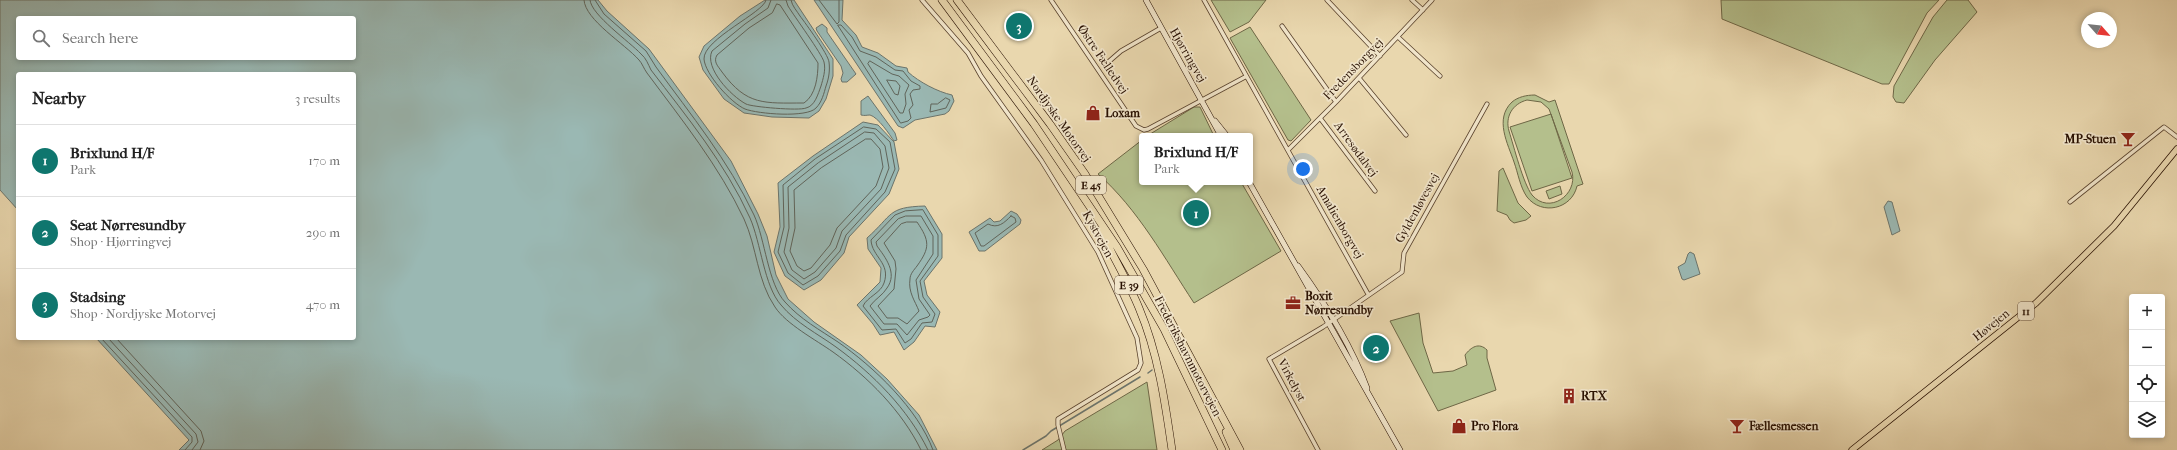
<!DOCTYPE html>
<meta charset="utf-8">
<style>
:root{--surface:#fff;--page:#f2f2f2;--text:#222;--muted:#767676;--line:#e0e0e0;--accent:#0f766e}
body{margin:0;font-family:"IM FELL French Canon",serif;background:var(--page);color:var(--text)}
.controls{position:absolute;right:12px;bottom:12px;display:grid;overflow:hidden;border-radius:4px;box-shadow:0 2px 6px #0003}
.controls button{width:36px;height:36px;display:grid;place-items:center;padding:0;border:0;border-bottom:1px solid var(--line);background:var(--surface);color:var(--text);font:20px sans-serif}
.compass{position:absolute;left:2081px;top:12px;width:36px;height:36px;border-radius:50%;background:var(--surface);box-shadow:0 2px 6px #0003;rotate:117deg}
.you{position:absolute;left:1303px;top:169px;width:14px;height:14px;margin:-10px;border:3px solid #fff;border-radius:50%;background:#1a73e8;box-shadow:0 0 0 6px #1a73e833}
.badge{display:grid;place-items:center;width:26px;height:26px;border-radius:50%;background:var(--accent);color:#fff;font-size:13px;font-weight:700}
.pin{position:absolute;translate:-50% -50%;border:2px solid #fff;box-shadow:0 1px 4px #0006}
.popup{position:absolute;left:1139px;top:133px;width:114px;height:52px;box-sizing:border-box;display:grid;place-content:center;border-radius:4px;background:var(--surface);filter:drop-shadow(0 1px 3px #0005);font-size:13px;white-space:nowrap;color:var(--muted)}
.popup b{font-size:15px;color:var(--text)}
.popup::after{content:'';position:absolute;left:50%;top:100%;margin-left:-8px;border:8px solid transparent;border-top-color:var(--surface)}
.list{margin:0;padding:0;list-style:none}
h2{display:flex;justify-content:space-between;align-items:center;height:52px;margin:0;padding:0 16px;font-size:17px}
h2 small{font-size:13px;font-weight:400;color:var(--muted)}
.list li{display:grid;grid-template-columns:26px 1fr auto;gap:12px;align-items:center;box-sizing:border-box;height:72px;padding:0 16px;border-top:1px solid var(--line)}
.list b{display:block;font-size:15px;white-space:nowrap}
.list p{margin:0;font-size:13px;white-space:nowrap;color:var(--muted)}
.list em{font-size:13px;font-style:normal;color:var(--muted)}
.icon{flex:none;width:22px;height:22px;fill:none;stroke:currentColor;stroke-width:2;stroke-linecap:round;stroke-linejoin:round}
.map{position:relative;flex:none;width:2177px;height:450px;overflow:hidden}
.search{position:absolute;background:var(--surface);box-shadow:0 2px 6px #0003;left:16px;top:16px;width:340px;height:44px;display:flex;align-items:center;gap:10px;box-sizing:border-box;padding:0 14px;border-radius:4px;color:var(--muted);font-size:15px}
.panel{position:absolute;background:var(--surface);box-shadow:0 2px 6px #0003;left:16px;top:72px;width:340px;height:268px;border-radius:4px}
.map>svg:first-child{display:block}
.green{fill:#b4bf8c;stroke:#6e6746;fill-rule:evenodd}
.water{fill:#9ab8b3;stroke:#6c746b;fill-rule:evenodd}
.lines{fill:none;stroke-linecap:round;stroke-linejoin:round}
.shore{stroke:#60645a;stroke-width:1}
.stream{stroke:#6c746b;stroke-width:1.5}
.street-casing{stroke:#58412c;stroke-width:5}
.secondary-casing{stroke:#270f00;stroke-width:6}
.primary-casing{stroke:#270f00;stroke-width:7}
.highway-casing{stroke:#270f00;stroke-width:8}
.street{stroke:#f1e5ca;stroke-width:3.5}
.secondary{stroke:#f1e5ca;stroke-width:5}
.primary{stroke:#e9d7ae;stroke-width:5.5}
.highway{stroke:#e9d7ae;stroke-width:7}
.labels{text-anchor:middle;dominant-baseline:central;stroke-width:3.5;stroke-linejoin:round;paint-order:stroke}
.shield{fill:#f1e5ca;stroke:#644f3d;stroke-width:1}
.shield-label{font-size:11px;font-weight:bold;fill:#270f00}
.street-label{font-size:12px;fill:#270f00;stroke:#f1e5ca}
.poi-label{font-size:12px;font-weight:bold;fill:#270f00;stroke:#f1e5ca;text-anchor:start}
</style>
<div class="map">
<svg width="2177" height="450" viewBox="0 0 2177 450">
<rect width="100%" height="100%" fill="#e9d7ae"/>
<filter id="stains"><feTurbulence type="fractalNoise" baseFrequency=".005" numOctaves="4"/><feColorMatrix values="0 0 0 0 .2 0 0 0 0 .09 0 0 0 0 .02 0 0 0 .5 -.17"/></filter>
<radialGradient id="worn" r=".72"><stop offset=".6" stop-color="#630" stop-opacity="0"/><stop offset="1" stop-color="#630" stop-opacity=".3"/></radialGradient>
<path class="green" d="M1211,0H1266L1249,22L1230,32Z
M1721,0H1939L1927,13L1889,84H1882L1722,19Z
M1947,0H1968L1977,12L1935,60L1904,103L1896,102L1893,97L1894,86L1933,17Z
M1250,27L1311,120L1291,141L1288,140L1230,38Z
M1535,95L1549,102L1555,100L1583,184L1577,186C1572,209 1542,216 1527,197C1520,187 1518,173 1514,162C1508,144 1494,119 1512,102C1518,97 1526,95 1535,95ZM1527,100L1541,102L1549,109L1572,172C1578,195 1549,215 1532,195C1523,183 1514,147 1509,131C1505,117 1512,104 1527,100Z
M1194,107H1200L1214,136H1147Z
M1551,114L1572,178L1532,191L1510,127Z
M1142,140V182H1241L1281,251L1194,303C1165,259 1138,209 1098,174Z
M1503,168L1518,203L1531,216L1526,220L1514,223L1510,220L1507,215L1497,211L1499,171Z
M1560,186L1562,194L1549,199L1546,191Z
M1419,313L1423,343L1433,373L1453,371L1467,365L1465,355C1471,347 1479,342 1487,350V358L1496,390L1438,411L1390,321Z
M1147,382L1157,450H1042L1058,440L1065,431Z"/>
<path class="water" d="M0,0H598L607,11L649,49L731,161L758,214L767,236L776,275L788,299L814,322L861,355L887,379L919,415L937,450H179L189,440L96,338H354V74H18V210L0,190ZM18,18H354V58H18Z
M765,0H794L833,59V76L826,99L819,111L809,118L772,117L744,113L724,99L703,70L699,57L704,46L740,16Z
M814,0H843L842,20L856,35L862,47L878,53L896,66L907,68L908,72C919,82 938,92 952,95L954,101L949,111L945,114L915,120L903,128L898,126Z
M822,24L827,28V32L856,74L847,82H842L841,79L843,73L841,66L817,31L816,28Z
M868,96L895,133L897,140L894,141C890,135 878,117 870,115C867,115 865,116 861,115V101Z
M863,122L878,125L894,142L899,169L889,194L849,237L844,253L821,280L804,290L785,276L774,252L780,227L778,183L813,156Z
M1888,201L1892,202L1900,231L1892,235L1884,207Z
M925,206L942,234V258L924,281L927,295L940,312L935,327L925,326L914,342L904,350L894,332L880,335L873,324L857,305L880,282L881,268L868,249L867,238C893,215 887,207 925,206Z
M1011,211L1017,214L1021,220L1020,224L985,251H979L969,232L990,218L994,222L1000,221Z
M1690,252L1694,254L1700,274L1684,280L1682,279L1678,267L1685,263L1688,254Z"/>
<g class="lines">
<path class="shore" d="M584,0C585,20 625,44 639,60C642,63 644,69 647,73C682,120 719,166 744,219C757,247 757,281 775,307C786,324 816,340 833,352C868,377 902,411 921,450
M590,0C591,15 630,42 641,54C646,58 648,64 651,70C687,117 725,163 750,218C761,243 764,286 781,305C796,323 818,334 836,347C873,374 908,409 928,450
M595,0L604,14L646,51L656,67C691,115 728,160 754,215C765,239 768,284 785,302C800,319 820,330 838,342C874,367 918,409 933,450
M766,0C765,12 703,39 704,59C705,74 731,103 745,109C758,114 807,118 816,108C822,102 824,93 826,86C829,78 830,70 829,62C828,54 806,24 800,16C797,11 792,6 791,0
M771,0L768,8L745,24L712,51C704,68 731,96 746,104C752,107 799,111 806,108C815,106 818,94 821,86C823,79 826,70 824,62C822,54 794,16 788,6L786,0
M819,0L837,24L839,22V0
M777,4L780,5L818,63C818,76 816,95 804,103C764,103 747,106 722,72C718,66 713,62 717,55L749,28L772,13Z
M838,25H841L852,37L860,51L876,57L895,70L903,71L911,81L920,86V89L913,90L910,94L913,105L909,110L911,118L908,121L901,123Z
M870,61L892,74L899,76L909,85L905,94L906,104L903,113H900L868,64Z
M887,80L896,81L900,86L898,95L895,94Z
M946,98L950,100L946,108L930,112L931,104H937Z
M864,127L876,129L890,142L895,169L885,192L846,235L840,251L818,276L803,285L788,273L778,252L784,227L783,185L815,159Z
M865,132L874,133L885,146L889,168L881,189L842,231L836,248L815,272L804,279L792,270L784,252L789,228L788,187L818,163Z
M866,139H871L880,149L883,167L876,186L837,228L830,245L811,268L804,271L797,266L790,251L795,228L794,190L821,168Z
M923,210L938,235V256L920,281L923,297L935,314L932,322L922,323L911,339L905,343L896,329L882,330L863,306C867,297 881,293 884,283C891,263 872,257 871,240L895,215L905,211Z
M906,216H921L933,236V254L916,280L919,299L930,315L928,317L919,320L907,335L897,324H884L870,306C875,299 883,295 887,288C898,273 885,257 877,246L876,242L898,219Z
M1011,216L1015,218L1016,222L984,246H981L975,233L988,224C998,229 1004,223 1011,216Z
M907,222H917C930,241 930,248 917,266C914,270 910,274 910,279C908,292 915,301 919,311L907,324L898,318H887L878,306L894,289L896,269L895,261L884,243L901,224Z
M101,338L192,437V442L185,450
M108,338L196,434L198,442L192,450
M116,338L201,431L204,441L200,450"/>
<path class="stream" d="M1148,373L1152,370
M1023,450L1046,436L1051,431L1140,377"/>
<g class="street-casing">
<path id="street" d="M922,0L968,53L981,76L1041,160L1098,252L1137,338L1141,363L1138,370L1058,419V425L1064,450
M1051,0L1136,126L1144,130L1148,129L1245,77
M1204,0L1368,294
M1327,0L1380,56
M1412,0L1423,10
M1282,26L1336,102
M1398,37L1440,76
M1106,64L1121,51L1161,28
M1359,78L1406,135
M1320,118L1375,191
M1288,150L1336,102L1432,0
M2070,202L2164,127L2177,137
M1318,450L1269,359L1323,327L1402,272L1404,253L1487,104"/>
</g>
<g class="secondary-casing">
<path id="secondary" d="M1146,0L1221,136
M1215,121L1227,136
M1249,182L1400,450
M1298,266C1325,303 1351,345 1367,388"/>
</g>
<g class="primary-casing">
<path id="primary" d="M1852,450L2036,303L2114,226L2177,149"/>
</g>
<g class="highway-casing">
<path id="highway" d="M942,0L1034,124L1117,247L1164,329L1222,450
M957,0L1050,124L1085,174L1143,269L1240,450
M1101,231C1113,257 1128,281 1139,308C1158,353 1165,401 1172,450
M1226,432L1234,450"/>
</g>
<use href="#street" class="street"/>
<use href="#secondary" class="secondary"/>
<use href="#primary" class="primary"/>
<use href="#highway" class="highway"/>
</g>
<defs>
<g id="shop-bare" transform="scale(1.2)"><path d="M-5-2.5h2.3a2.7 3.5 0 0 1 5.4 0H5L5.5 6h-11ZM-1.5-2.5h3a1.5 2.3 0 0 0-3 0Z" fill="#8f2418" stroke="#f1e5ca" stroke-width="2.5" paint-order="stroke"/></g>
<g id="bar-bare" transform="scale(1.2)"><path d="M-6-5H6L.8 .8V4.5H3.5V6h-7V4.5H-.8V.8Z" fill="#8f2418" stroke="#f1e5ca" stroke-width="2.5" paint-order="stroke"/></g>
<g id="office-bare" transform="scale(1.2)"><path d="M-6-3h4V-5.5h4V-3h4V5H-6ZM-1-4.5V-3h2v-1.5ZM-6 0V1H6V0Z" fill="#8f2418" stroke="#f1e5ca" stroke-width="2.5" paint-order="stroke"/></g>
<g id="building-bare" transform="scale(1.2)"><path d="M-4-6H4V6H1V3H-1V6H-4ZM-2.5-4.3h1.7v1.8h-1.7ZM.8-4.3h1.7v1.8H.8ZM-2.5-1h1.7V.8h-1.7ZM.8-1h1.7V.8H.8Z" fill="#8f2418" stroke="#f1e5ca" stroke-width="2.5" paint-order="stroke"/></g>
</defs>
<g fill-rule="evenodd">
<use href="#shop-bare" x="1093" y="113"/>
<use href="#bar-bare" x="2128" y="139"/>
<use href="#office-bare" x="1293" y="303"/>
<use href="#building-bare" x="1569" y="396"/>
<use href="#shop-bare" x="1459" y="426"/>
<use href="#bar-bare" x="1737" y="426"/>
</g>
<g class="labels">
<g class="shield">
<rect x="1076" y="176" width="30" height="18" rx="3"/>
<rect x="1115" y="276" width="28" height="18" rx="3"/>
<rect x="2018" y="302" width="16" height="18" rx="3"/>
</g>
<g class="shield-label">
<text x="1091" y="185">E 45</text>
<text x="1129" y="285">E 39</text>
<text x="2026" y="311">11</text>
</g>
<g class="street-label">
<text transform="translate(1188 55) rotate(60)">Hjørringvej</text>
<text transform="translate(1103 59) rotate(56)">Østre Fælledvej</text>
<text transform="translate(1353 69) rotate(-46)">Fredensborgvej</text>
<text transform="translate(1059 119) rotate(55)">Nordjyske Motorvej</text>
<text transform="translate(1356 149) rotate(54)">Arresødalvej</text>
<text transform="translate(1417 208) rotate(-61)">Gyldenløvesvej</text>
<text transform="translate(1340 222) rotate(60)">Amalienborgvej</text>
<text transform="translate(1098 234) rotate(61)">Kystvejen</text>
<text transform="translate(1991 325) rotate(-39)">Høvejen</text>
<text transform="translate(1188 356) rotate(63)">Frederikshavnmotorvejen</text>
<text transform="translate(1292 380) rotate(62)">Virkelyst</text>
</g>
<g class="poi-label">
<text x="1105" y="113">Loxam</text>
<text x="2116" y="139" text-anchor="end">MP-Stuen</text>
<text x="1305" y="296">Boxit<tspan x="1305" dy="14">Nørresundby</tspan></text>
<text x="1581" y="396">RTX</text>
<text x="1471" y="426">Pro Flora</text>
<text x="1749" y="426">Fællesmessen</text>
</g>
</g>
<rect width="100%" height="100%" filter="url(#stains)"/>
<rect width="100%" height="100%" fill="url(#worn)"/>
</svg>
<div class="controls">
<button>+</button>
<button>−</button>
<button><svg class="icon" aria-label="locate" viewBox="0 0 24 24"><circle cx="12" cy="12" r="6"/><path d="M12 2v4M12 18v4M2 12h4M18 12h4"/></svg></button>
<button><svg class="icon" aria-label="layers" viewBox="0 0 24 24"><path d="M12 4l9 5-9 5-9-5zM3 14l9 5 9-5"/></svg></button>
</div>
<svg class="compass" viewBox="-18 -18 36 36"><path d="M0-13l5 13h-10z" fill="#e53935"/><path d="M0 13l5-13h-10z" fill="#767676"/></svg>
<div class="you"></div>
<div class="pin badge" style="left:1196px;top:213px">1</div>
<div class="popup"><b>Brixlund H/F</b>Park</div>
<div class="pin badge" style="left:1376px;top:348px">2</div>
<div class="pin badge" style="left:1019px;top:26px">3</div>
<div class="search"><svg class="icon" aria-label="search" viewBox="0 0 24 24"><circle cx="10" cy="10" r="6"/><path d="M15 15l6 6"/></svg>Search here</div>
<section class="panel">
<h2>Nearby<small>3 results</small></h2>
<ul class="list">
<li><span class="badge">1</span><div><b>Brixlund H/F</b><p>Park</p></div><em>170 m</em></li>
<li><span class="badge">2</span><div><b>Seat Nørresundby</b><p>Shop · Hjørringvej</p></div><em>290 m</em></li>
<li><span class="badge">3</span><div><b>Stadsing</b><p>Shop · Nordjyske Motorvej</p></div><em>470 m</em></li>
</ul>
</section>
</div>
